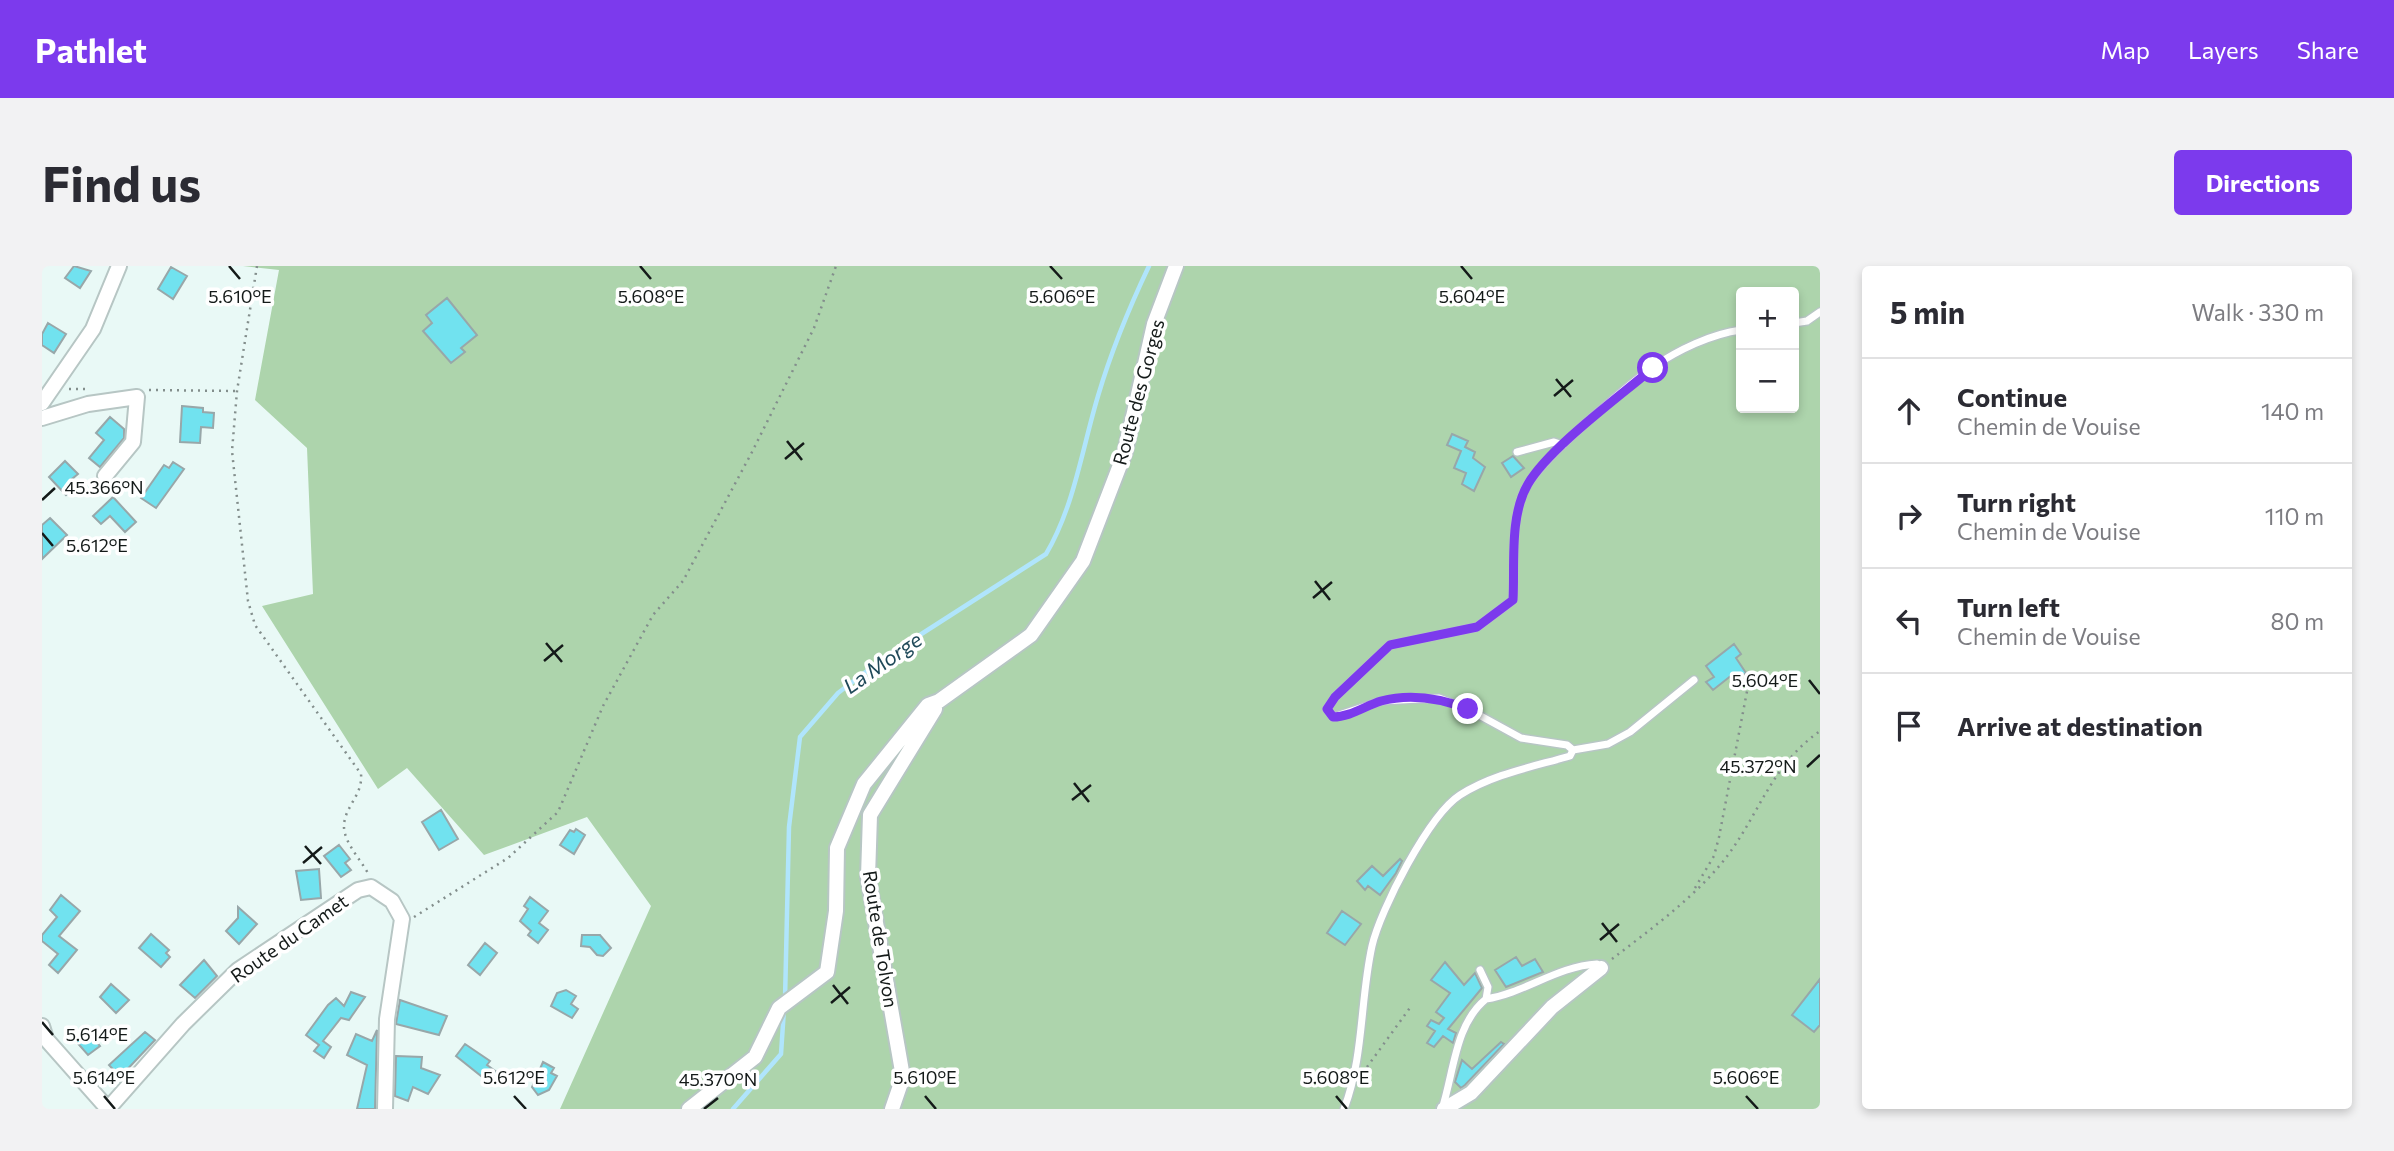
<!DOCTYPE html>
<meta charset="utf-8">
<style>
:root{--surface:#fff;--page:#f2f2f3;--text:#2b2b33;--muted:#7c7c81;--line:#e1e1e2;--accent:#7c3aed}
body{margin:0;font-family:Commissioner,sans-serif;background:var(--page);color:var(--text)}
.controls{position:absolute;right:21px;top:21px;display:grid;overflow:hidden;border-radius:7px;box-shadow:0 4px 10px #0003}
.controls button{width:63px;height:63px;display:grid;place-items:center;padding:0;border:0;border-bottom:2px solid var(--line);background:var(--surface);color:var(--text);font:35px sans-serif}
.stop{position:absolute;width:21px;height:21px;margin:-16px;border:5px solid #7c3aed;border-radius:50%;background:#fff}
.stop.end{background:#7c3aed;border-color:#fff;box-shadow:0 2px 7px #0008}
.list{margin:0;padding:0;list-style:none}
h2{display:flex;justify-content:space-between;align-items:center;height:91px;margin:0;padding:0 28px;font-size:30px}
h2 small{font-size:23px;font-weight:400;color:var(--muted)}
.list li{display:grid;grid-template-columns:46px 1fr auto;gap:21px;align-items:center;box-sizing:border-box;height:105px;padding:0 28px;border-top:2px solid var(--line)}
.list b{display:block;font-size:26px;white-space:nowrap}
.list p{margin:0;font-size:23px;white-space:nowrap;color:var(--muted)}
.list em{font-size:23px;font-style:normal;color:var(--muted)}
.icon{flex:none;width:38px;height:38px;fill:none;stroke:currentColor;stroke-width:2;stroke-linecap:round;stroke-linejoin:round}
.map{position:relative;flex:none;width:1778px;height:843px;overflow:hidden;border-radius:7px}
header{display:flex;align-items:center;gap:42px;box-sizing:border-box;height:98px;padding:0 35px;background:var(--accent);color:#fff}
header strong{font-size:33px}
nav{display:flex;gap:38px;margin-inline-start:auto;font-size:24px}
.intro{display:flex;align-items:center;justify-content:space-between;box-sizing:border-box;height:168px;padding:0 42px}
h1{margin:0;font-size:49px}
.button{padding:18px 32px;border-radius:7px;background:var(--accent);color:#fff;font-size:24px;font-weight:700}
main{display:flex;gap:42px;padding:0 42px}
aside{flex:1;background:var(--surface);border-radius:7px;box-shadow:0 4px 10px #0003}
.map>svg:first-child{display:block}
.green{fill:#add4ac;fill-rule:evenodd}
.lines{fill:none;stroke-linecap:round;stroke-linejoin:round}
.stream{stroke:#b0e5fc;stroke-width:4.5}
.building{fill:#71e2ef;stroke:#98a7a9;stroke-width:2}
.service-casing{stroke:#b7c6c4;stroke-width:10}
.minor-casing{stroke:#b7c6c4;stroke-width:18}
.path{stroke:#838e8c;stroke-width:2.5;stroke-dasharray:2 5;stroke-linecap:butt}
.service{stroke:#fff;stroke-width:7}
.minor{stroke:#fff;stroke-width:14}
.route{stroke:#7c3aed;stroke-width:9}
.ticks{fill:none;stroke:#141a19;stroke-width:2.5}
.labels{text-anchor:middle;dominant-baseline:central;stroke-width:7;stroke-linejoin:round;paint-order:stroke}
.street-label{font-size:19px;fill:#141a19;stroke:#fff}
.water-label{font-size:21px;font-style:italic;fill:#1f4959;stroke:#fff}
.ticks-label{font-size:18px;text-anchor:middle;fill:#141a19;stroke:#fff;stroke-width:7;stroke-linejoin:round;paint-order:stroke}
</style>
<header>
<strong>Pathlet</strong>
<nav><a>Map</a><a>Layers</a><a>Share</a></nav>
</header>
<div class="intro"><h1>Find us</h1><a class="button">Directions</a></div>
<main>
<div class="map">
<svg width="1778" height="843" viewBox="0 0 1778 843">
<rect width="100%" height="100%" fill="#e9f9f6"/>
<path class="green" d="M201,0H1778V843H518L609,640L545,551L442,589L365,502L336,523L220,340L271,328L265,182L213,134L237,4ZM1699,26H1752V142H1699Z"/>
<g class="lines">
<path class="stream" d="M743,734L747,561L758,471L796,427L842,392L1004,288C1032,241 1040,183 1056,130C1069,86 1087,42 1107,0
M691,843L739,788L742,743"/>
</g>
<path class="building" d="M32,0L49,5L38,22L23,12Z
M129,1L145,10L131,33L116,23Z
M405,32L435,69L419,82L423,86L409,97L381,65L390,57L384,49Z
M6,57L24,68L12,87L0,79V68Z
M140,140L161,142V146L172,147L171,162L159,161L158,177L138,176Z
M68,151L82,163V172L58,201L47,192L62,174L54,167Z
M1410,168L1426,175L1423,181L1433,186L1431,192L1443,201L1432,225L1420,218L1424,207L1412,202L1419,185L1405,179Z
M1471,190L1482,202L1469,211L1460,197Z
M23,195L36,208L30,213L35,219L24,229L7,211Z
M131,196L142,203L114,242L99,232L122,199L127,202Z
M71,231L94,256L83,266L68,250L59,258L51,250Z
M8,252L25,269L0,293V259Z
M1692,378L1699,388L1694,392L1704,407L1693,414L1690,409L1671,424L1664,416L1672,411L1664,400Z
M399,544L416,573L397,584L380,556Z
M534,563L543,569L532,588L518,579L528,564L532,566Z
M297,579L308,593L303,597L309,604L299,611L282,590Z
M1358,593L1360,595L1354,607L1338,629L1326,620L1323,624L1315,615L1330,600L1341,610Z
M277,603L279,632L259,634L254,605Z
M19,629L38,645L17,670L35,684L16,707L7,699L16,688L0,675V669L15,651L8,644Z
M488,631L506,645L497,657L506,664L496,677L486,669L489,665L478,655L486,643L482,640Z
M196,641L215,658L197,678L184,665L196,652Z
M1300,645L1319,658L1303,679L1285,667Z
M109,668L127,684L124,687L128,691L119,701L97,682Z
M540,669H558L569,682L561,690L555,689L548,681L539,680Z
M443,677L455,687L438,709L426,699Z
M1474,691L1480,700L1493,693L1501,706L1464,721L1453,704Z
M162,694L175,710L153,732L138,719Z
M1403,696L1422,719L1433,707L1440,722L1406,763L1414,767L1411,777L1401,770L1392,781L1385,777L1393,765L1385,760L1389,754L1397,758L1402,752L1394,746L1408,727L1389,714Z
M1778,713V759L1772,766L1750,749Z
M69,718L87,734L74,747L58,731Z
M524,724L534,730L529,738L536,743L530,752L509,740L515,727Z
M309,726L323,731L307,754L299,752L281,775L289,781L282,792L272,785L277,779L264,769L286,739L294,732L302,740Z
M358,734L405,750L397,769L354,758Z
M44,763L58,780L46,789L32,773Z
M335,764L333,843H315L325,799L305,789L314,768L330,775Z
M103,766L113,774L78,811L67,799Z
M1459,776L1462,778L1423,819L1419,822L1413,816L1420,794L1430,803Z
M423,778L448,795L445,799L456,807L449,818L414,790Z
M354,790L380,791L379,802L398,809L386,828L371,821L366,835L353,830Z
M501,796L512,802L509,807L515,810L507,824L496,829L490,821Z"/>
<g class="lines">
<g class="service-casing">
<path id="service" d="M1752,57L1765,55L1778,46
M1475,186L1512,176L1521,179
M1531,484L1566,478L1588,466L1652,414
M1444,733C1483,727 1515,700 1555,698L1558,701
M1302,843C1322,791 1318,734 1330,680C1338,644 1387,549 1418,529C1451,508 1490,501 1528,490L1531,484L1525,479L1479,472L1426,443L1397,432L1339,435L1291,451L1285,443L1293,431L1348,379L1435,361L1471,334C1473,300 1467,249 1486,218C1503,190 1583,121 1611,101C1636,84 1669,68 1699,64
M1400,843C1412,806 1413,758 1444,733L1446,721L1438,704"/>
</g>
<g class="minor-casing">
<path id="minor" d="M0,137L51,63L77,0
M0,152L46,138L95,131L91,176L63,210
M0,760L4,773L66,843
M66,843L141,758L196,704L316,624L329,621L350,635L360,653L345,753L343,843
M647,843L713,791L737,742L785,706L794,645L795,582L822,518L886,439L897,435L989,369L1041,295L1083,186L1112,58L1134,0
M850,843L861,811L826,611L828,549L893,443
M1402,843L1429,827L1510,741L1559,702"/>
</g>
<path class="path" d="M215,0L195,125L190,185L206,335L213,359L319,508C321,529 303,540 302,559C301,576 320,595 327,609
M27,123H48
M107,124L195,125
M1653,622L1672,590L1677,571L1707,415
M372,651L466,592L516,546L561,440L611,349L641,315L710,186L772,62L794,0
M1570,693C1609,663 1656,629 1686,589C1719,544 1730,499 1778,465
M1325,801L1370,739"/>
<use href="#service" class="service"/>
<use href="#minor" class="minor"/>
</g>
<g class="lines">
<path class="route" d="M1426,443C1398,432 1369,427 1339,435C1323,440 1308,451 1291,451L1285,443L1293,431L1348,379L1435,361L1471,334C1473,300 1467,250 1486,218C1507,182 1577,131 1611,102"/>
</g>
<path class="ticks" d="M187,0L198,13M598,0L609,13M1008,0L1020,13M1419,0L1430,13M1514,113L1529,131M1512,130L1531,114M745,175L760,194M743,193L762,177M0,234L13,222M0,267L11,280M1273,315L1288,334M1271,332L1290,316M504,377L520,396M502,395L521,379M1767,414L1778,428M1765,501L1778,489M1032,517L1047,536M1030,534L1049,519M263,580L279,598M261,597L280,581M1560,657L1575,676M1558,674L1577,658M791,719L806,738M789,737L808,721M0,756L11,769M62,830L73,843M472,830L484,843M883,830L894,843M1294,830L1305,843M1704,830L1716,843M662,843L676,832"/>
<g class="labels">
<g class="street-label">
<text transform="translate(1096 126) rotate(-75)">Route des Gorges</text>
<text transform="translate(247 672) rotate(-35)">Route du Camet</text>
<text transform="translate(839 673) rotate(81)">Route de Tolvon</text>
</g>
<g class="water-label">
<text transform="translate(840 396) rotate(-35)">La Morge</text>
</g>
</g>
<g class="ticks-label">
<text x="198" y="37">5.610°E</text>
<text x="609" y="37">5.608°E</text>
<text x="1020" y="37">5.606°E</text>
<text x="1430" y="37">5.604°E</text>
<text x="62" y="228">45.366°N</text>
<text x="55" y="286">5.612°E</text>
<text x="1723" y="421">5.604°E</text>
<text x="1716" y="507">45.372°N</text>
<text x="55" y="775">5.614°E</text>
<text x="62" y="818">5.614°E</text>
<text x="472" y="818">5.612°E</text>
<text x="883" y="818">5.610°E</text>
<text x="1294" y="818">5.608°E</text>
<text x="1704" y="818">5.606°E</text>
<text x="676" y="820">45.370°N</text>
</g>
</svg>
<div class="controls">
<button>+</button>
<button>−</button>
</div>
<div class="stop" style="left:1611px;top:102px"></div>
<div class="stop end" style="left:1426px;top:443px"></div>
</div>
<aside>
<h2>5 min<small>Walk · 330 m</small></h2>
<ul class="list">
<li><svg class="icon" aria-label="ahead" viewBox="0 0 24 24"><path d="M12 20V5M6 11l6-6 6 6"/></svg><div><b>Continue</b><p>Chemin de Vouise</p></div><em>140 m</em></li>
<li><svg class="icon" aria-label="right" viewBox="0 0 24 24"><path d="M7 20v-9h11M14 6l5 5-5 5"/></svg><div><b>Turn right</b><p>Chemin de Vouise</p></div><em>110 m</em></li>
<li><svg class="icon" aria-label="left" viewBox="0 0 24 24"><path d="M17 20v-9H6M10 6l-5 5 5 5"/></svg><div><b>Turn left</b><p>Chemin de Vouise</p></div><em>80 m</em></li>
<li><svg class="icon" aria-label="arrive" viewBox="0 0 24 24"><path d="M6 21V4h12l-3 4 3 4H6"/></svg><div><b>Arrive at destination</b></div></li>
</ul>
</aside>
</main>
